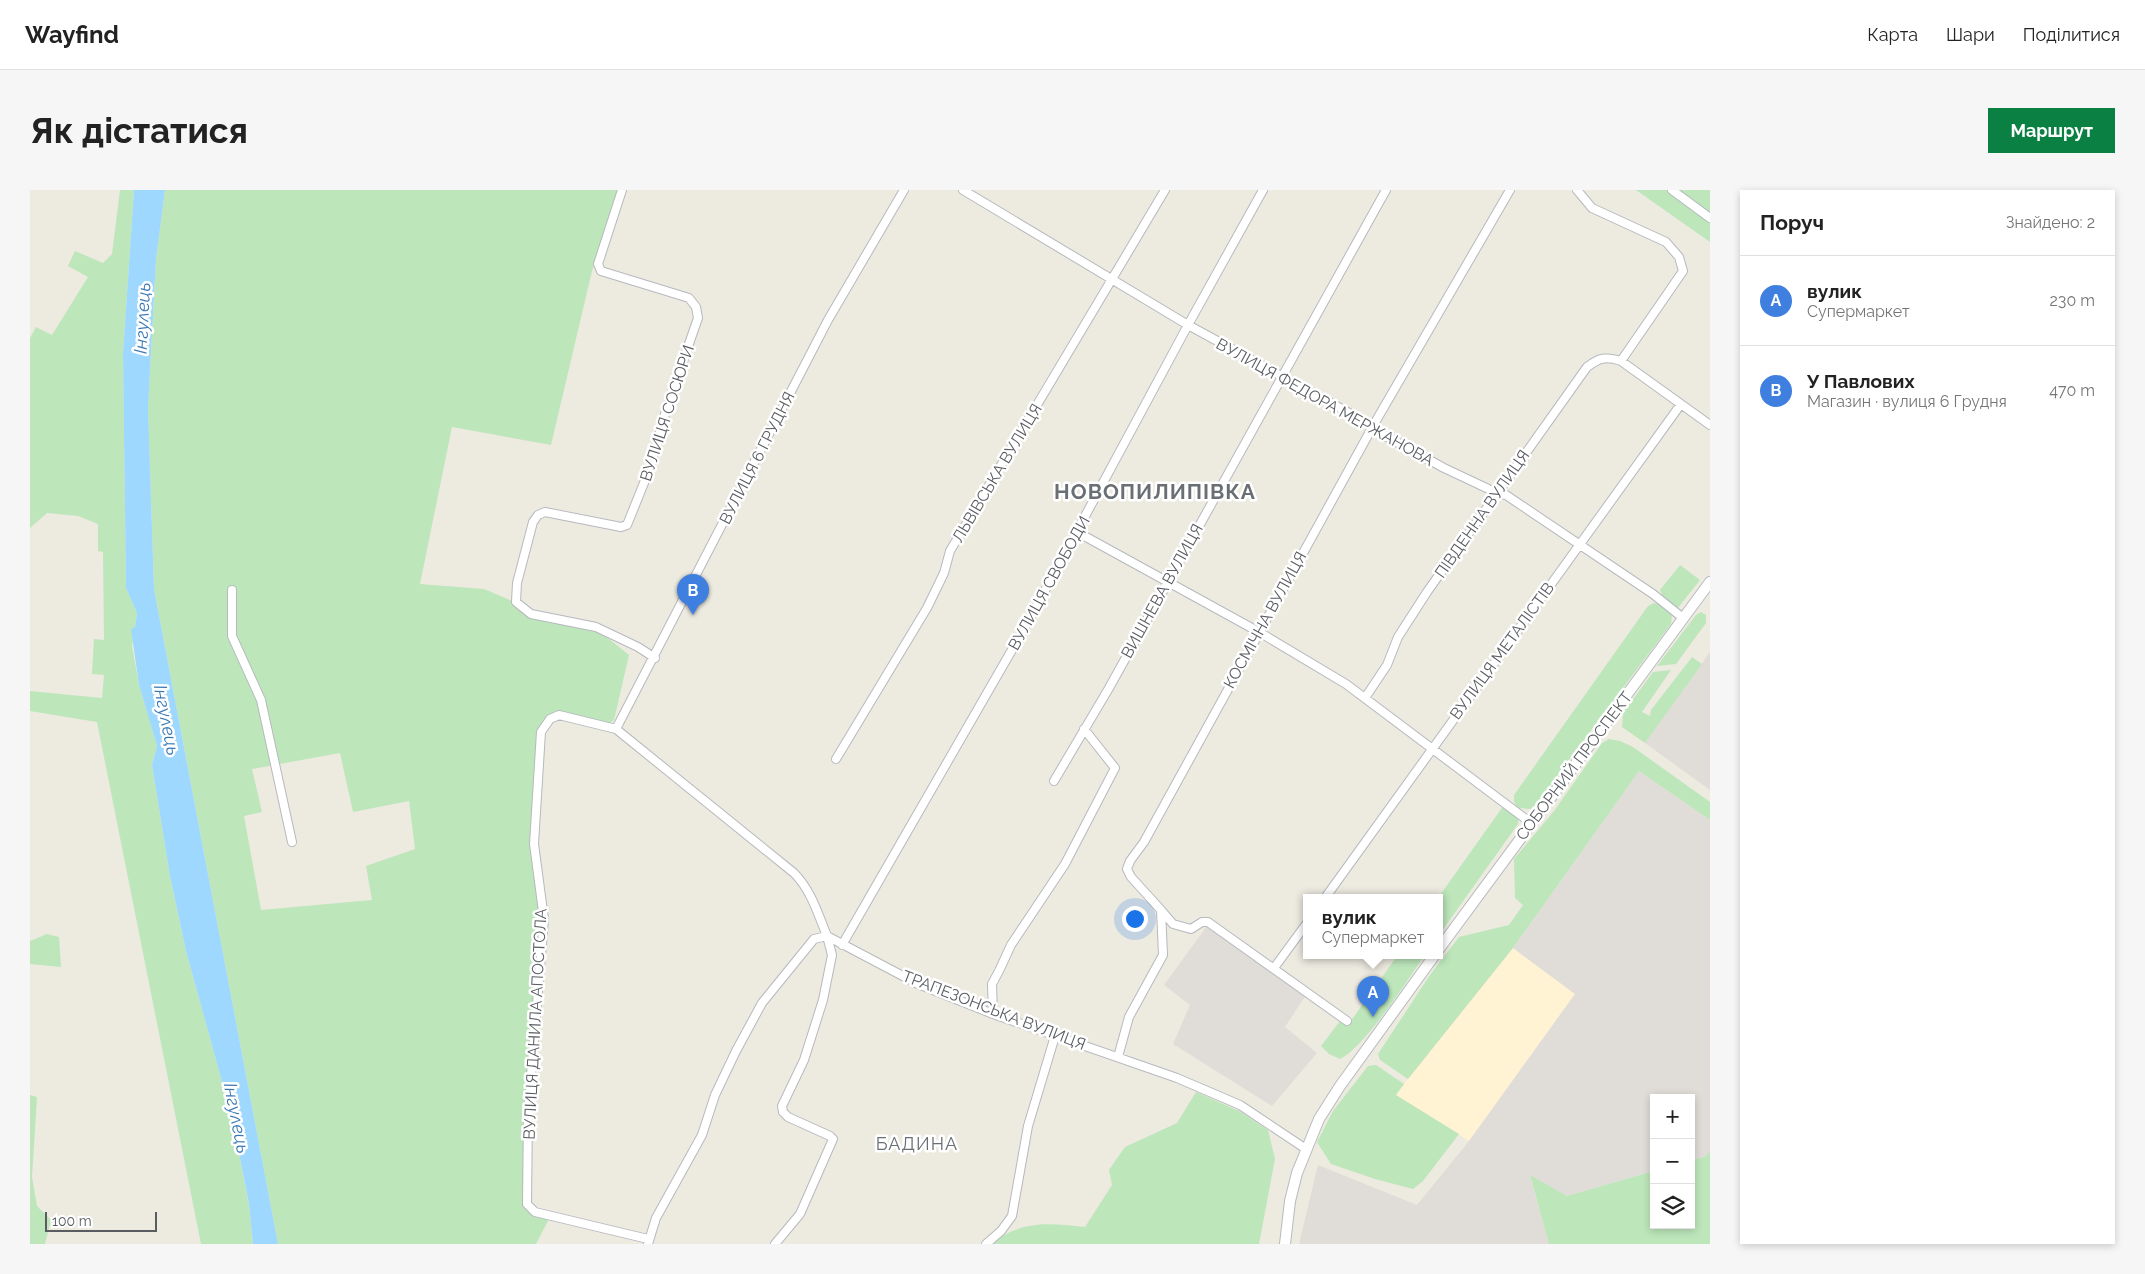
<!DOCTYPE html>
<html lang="uk">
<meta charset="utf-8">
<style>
:root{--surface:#fff;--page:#f6f6f6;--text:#222;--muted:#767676;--line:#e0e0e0;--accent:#0b8043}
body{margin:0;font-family:Raleway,sans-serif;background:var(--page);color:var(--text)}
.controls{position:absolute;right:15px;bottom:15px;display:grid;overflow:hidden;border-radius:0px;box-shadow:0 2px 8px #0003}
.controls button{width:45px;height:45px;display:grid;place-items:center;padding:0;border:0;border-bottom:1px solid var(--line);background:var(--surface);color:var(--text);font:25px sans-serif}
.scale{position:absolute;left:15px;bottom:12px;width:112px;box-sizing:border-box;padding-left:5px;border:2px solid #595d62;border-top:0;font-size:14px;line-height:18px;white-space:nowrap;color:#595d62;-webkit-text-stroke:4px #fff;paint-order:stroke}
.you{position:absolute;left:1104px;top:728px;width:18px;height:18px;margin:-12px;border:4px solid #fff;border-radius:50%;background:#1a73e8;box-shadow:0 0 0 8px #1a73e833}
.badge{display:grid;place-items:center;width:32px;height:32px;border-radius:50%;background:var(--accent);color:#fff;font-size:16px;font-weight:700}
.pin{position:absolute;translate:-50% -41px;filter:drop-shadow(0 1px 2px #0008)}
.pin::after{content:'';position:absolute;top:26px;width:18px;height:15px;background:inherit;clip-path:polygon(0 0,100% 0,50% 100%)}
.popup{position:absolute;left:1273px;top:704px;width:140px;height:65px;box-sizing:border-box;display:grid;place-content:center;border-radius:0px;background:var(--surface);filter:drop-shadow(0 1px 4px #0005);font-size:16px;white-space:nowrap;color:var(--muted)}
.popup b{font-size:19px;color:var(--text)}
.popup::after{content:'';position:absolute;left:50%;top:100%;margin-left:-10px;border:10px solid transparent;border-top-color:var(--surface)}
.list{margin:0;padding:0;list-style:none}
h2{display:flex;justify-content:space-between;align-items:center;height:65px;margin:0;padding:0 20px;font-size:21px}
h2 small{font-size:16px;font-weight:400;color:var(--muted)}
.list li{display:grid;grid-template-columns:32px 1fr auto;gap:15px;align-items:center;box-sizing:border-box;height:90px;padding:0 20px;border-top:1px solid var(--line)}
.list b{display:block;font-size:19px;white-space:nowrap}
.list p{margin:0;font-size:16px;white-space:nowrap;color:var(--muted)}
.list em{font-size:16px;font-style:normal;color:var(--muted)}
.icon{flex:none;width:28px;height:28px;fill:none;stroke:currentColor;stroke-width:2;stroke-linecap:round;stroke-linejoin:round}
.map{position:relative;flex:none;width:1680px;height:1054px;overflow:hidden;border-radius:0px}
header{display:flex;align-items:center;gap:30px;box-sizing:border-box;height:70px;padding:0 25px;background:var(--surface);border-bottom:1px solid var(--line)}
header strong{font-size:24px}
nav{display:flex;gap:28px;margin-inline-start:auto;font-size:18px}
.intro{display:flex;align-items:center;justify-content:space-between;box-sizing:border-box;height:120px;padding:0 30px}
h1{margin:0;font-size:35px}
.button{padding:12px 22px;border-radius:0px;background:var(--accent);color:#fff;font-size:18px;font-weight:700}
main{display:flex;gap:30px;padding:0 30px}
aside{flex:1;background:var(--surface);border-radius:0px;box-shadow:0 2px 8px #0003}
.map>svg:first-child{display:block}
.commercial{fill:#fff3d3}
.industrial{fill:#e0ddd8}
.green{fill:#bde6bb;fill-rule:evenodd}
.water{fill:#9ed8ff}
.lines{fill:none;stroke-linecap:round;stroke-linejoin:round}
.street-casing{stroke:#b6b9be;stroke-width:10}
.secondary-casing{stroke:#b6bac0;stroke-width:12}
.street{stroke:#fff;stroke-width:8}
.secondary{stroke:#fff;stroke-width:10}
.labels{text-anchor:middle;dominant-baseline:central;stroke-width:5;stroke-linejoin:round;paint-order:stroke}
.street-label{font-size:16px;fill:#595d62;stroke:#fff}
.water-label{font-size:18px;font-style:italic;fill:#3978b4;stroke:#fff}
.neighbourhood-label{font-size:18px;letter-spacing:1px;fill:#6a6f74;stroke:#fff}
.district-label{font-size:21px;font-weight:bold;letter-spacing:1px;fill:#6a6f74;stroke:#fff}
</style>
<header>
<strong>Wayfind</strong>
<nav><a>Карта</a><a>Шари</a><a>Поділитися</a></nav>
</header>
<div class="intro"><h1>Як дістатися</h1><a class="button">Маршрут</a></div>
<main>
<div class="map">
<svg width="1680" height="1054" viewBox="0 0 1680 1054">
<rect width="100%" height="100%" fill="#edeae0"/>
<path class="commercial" d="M1483,758L1545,804L1439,951L1365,905Z"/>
<path class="industrial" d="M1680,462V600L1615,553Z
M1609,581L1680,630V961L1676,966L1661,971V908H1624V981L1537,1006L1500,986L1519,1054H1269L1288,975L1387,1015L1439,951L1545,804L1483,758Z
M1177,736L1276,805L1255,837L1287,863L1242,916L1143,854L1160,815L1134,795Z"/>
<path class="green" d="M90,0H104L93,164L96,398L107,423L102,456L109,495L127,556L122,575L140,686L156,761L202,928L219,1015L223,1054H171L67,532L0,521V501L72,508L74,485L62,484L64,449L74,450L73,362L68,361V334L48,326L17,323L0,338V148L6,137L22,145L58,87L38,76L45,61L73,73L82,64Z
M135,0H589L562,81L521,255L422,237L390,394L454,399L480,410L499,428L569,441L599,465L584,530L577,535L530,522L509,540L500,653L512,730L507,760L495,928V1015L504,1023L519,1029L506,1054H248L124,399L118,218L126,69ZM310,563L323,622L379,611L385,659L336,676L342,710L231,720L214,626L232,622L222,579Z
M1606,0H1680V52Z
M1650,375L1670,390L1647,419L1633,407L1630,400Z
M1624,413L1629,414L1642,425L1641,434L1502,619L1488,618L1484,612V605L1618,416Z
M1671,422L1676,425V433L1646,474L1627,476L1666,425Z
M1662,467L1672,474L1615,553L1592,537L1593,523L1623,482L1641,480L1612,522L1620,526L1621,520Z
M1579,549L1590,551L1603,557L1680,612V630L1609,581L1483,758L1378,889L1350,870L1348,864L1400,785L1429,747L1479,735L1493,715L1485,708L1484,669L1524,621L1572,553Z
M1474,615L1488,627V634L1409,745L1408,708Z
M17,744L29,747L31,777L0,774V751Z
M1367,766H1394C1377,791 1335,857 1310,869L1299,864L1291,856L1310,831L1318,835Z
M1346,875L1374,894L1366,905L1429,944L1393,991L1383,999L1345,989L1301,974L1287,952L1303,921L1338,876Z
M1166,902L1209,921L1238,940L1245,969L1229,1054H960C993,1030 1017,1033 1055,1037L1082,995L1079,980L1095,957L1147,933Z
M0,905L7,907L2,987L7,1016L21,1030L15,1054H0Z
M1680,961V1054H1519L1500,985L1537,1006L1624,981V1035H1661V971L1676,966Z"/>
<path class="water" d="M104,0H135L126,69L118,218L124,399L248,1054H223L219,1014L202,928L156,761L140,686L122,575L127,556L109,495L101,439L105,437L107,423L96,398L93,164Z"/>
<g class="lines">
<g class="street-casing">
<path id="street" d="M592,0L568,74L571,81L659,108L666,117L668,128L637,217L620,278L597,335L591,337L515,322L508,325L503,332L487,393L486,412L501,424L566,437L608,457L625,468
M933,0L1158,135L1343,236L1350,243L1414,278L1467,303L1476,305L1623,404L1653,428
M1547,0L1562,18L1636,52L1649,67L1653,81L1591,171
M1642,0L1680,28
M1047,342L1229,442L1316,494L1501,633
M202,400V446L231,510L262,652
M1335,508L1357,475L1368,447L1397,402L1557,177C1569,168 1575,166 1591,171L1680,235
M586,539L798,130L874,0
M806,569L897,418L914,383L920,361L1135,0
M1024,591L1079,498L1356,0
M1295,708L1651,214
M1131,720L1143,734L1161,739L1172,732H1178L1317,831
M812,755L998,432L1158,135L1233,0
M1244,778L1277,733
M963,824L962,794L969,781L981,755L1035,674L1085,578L1054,539
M1088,867L1099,827L1133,765L1131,720L1101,687L1097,679L1100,671L1114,652L1343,236L1480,0
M618,1049L505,1022L497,1014L498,922L514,729L504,654L511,542L520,529L529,525L586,539L764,683C781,700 788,724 797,746L888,794L963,824L1147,888L1210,915L1276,959
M618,1054L626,1028L672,945L685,905L706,861L732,813L784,749L797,746L802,765L793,810L774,870L752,916L753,922L758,927L800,946L803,949L770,1024L745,1054
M956,1054L971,1041L982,1026L998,936L1025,846"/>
</g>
<g class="secondary-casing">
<path id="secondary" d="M1409,759L1680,392
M1255,1054L1260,1011L1267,983L1289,929L1310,896L1404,766"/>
</g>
<use href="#street" class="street"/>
<use href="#secondary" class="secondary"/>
</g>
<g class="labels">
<g class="street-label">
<text transform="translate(1295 212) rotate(29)">ВУЛИЦЯ ФЕДОРА МЕРЖАНОВА</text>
<text transform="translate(637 223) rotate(-72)">ВУЛИЦЯ СОСЮРИ</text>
<text transform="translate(727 268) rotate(-63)">ВУЛИЦЯ 6 ГРУДНЯ</text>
<text transform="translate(967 283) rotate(-59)">ЛЬВІВСЬКА ВУЛИЦЯ</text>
<text transform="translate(1452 324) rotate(-55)">ПІВДЕННА ВУЛИЦЯ</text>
<text transform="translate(1019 393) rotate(-61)">ВУЛИЦЯ СВОБОДИ</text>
<text transform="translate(1132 401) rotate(-61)">ВИШНЕВА ВУЛИЦЯ</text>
<text transform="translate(1235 430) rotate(-61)">КОСМІЧНА ВУЛИЦЯ</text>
<text transform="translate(1472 461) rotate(-54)">ВУЛИЦЯ МЕТАЛІСТІВ</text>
<text transform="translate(1544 576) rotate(-53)">СОБОРНИЙ ПРОСПЕКТ</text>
<text transform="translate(964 820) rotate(21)">ТРАПЕЗОНСЬКА ВУЛИЦЯ</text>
<text transform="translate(505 834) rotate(-87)">ВУЛИЦЯ ДАНИЛА АПОСТОЛА</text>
</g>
<g class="water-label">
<text transform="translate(112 128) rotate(-87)">Інгулець</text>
<text transform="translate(137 530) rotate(79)">Інгулець</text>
<text transform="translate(207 928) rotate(79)">Інгулець</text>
</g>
<g class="neighbourhood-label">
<text x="887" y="953">БАДИНА</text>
</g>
<g class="district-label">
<text x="1125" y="301">НОВОПИЛИПІВКА</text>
</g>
</g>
</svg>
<div class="controls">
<button>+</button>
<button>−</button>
<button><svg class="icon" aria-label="layers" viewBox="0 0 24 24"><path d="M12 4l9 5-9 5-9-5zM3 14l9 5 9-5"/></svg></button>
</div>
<div class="scale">100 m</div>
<div class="you"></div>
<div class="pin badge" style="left:1343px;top:827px;background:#3f7fe0">A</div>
<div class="popup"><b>вулик</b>Супермаркет</div>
<div class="pin badge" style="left:663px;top:425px;background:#3f7fe0">B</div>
</div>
<aside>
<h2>Поруч<small>Знайдено: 2</small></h2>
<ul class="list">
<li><span class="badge" style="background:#3f7fe0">A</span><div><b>вулик</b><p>Супермаркет</p></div><em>230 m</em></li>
<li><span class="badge" style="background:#3f7fe0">B</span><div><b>У Павлових</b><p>Магазин · вулиця 6 Грудня</p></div><em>470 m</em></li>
</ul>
</aside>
</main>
